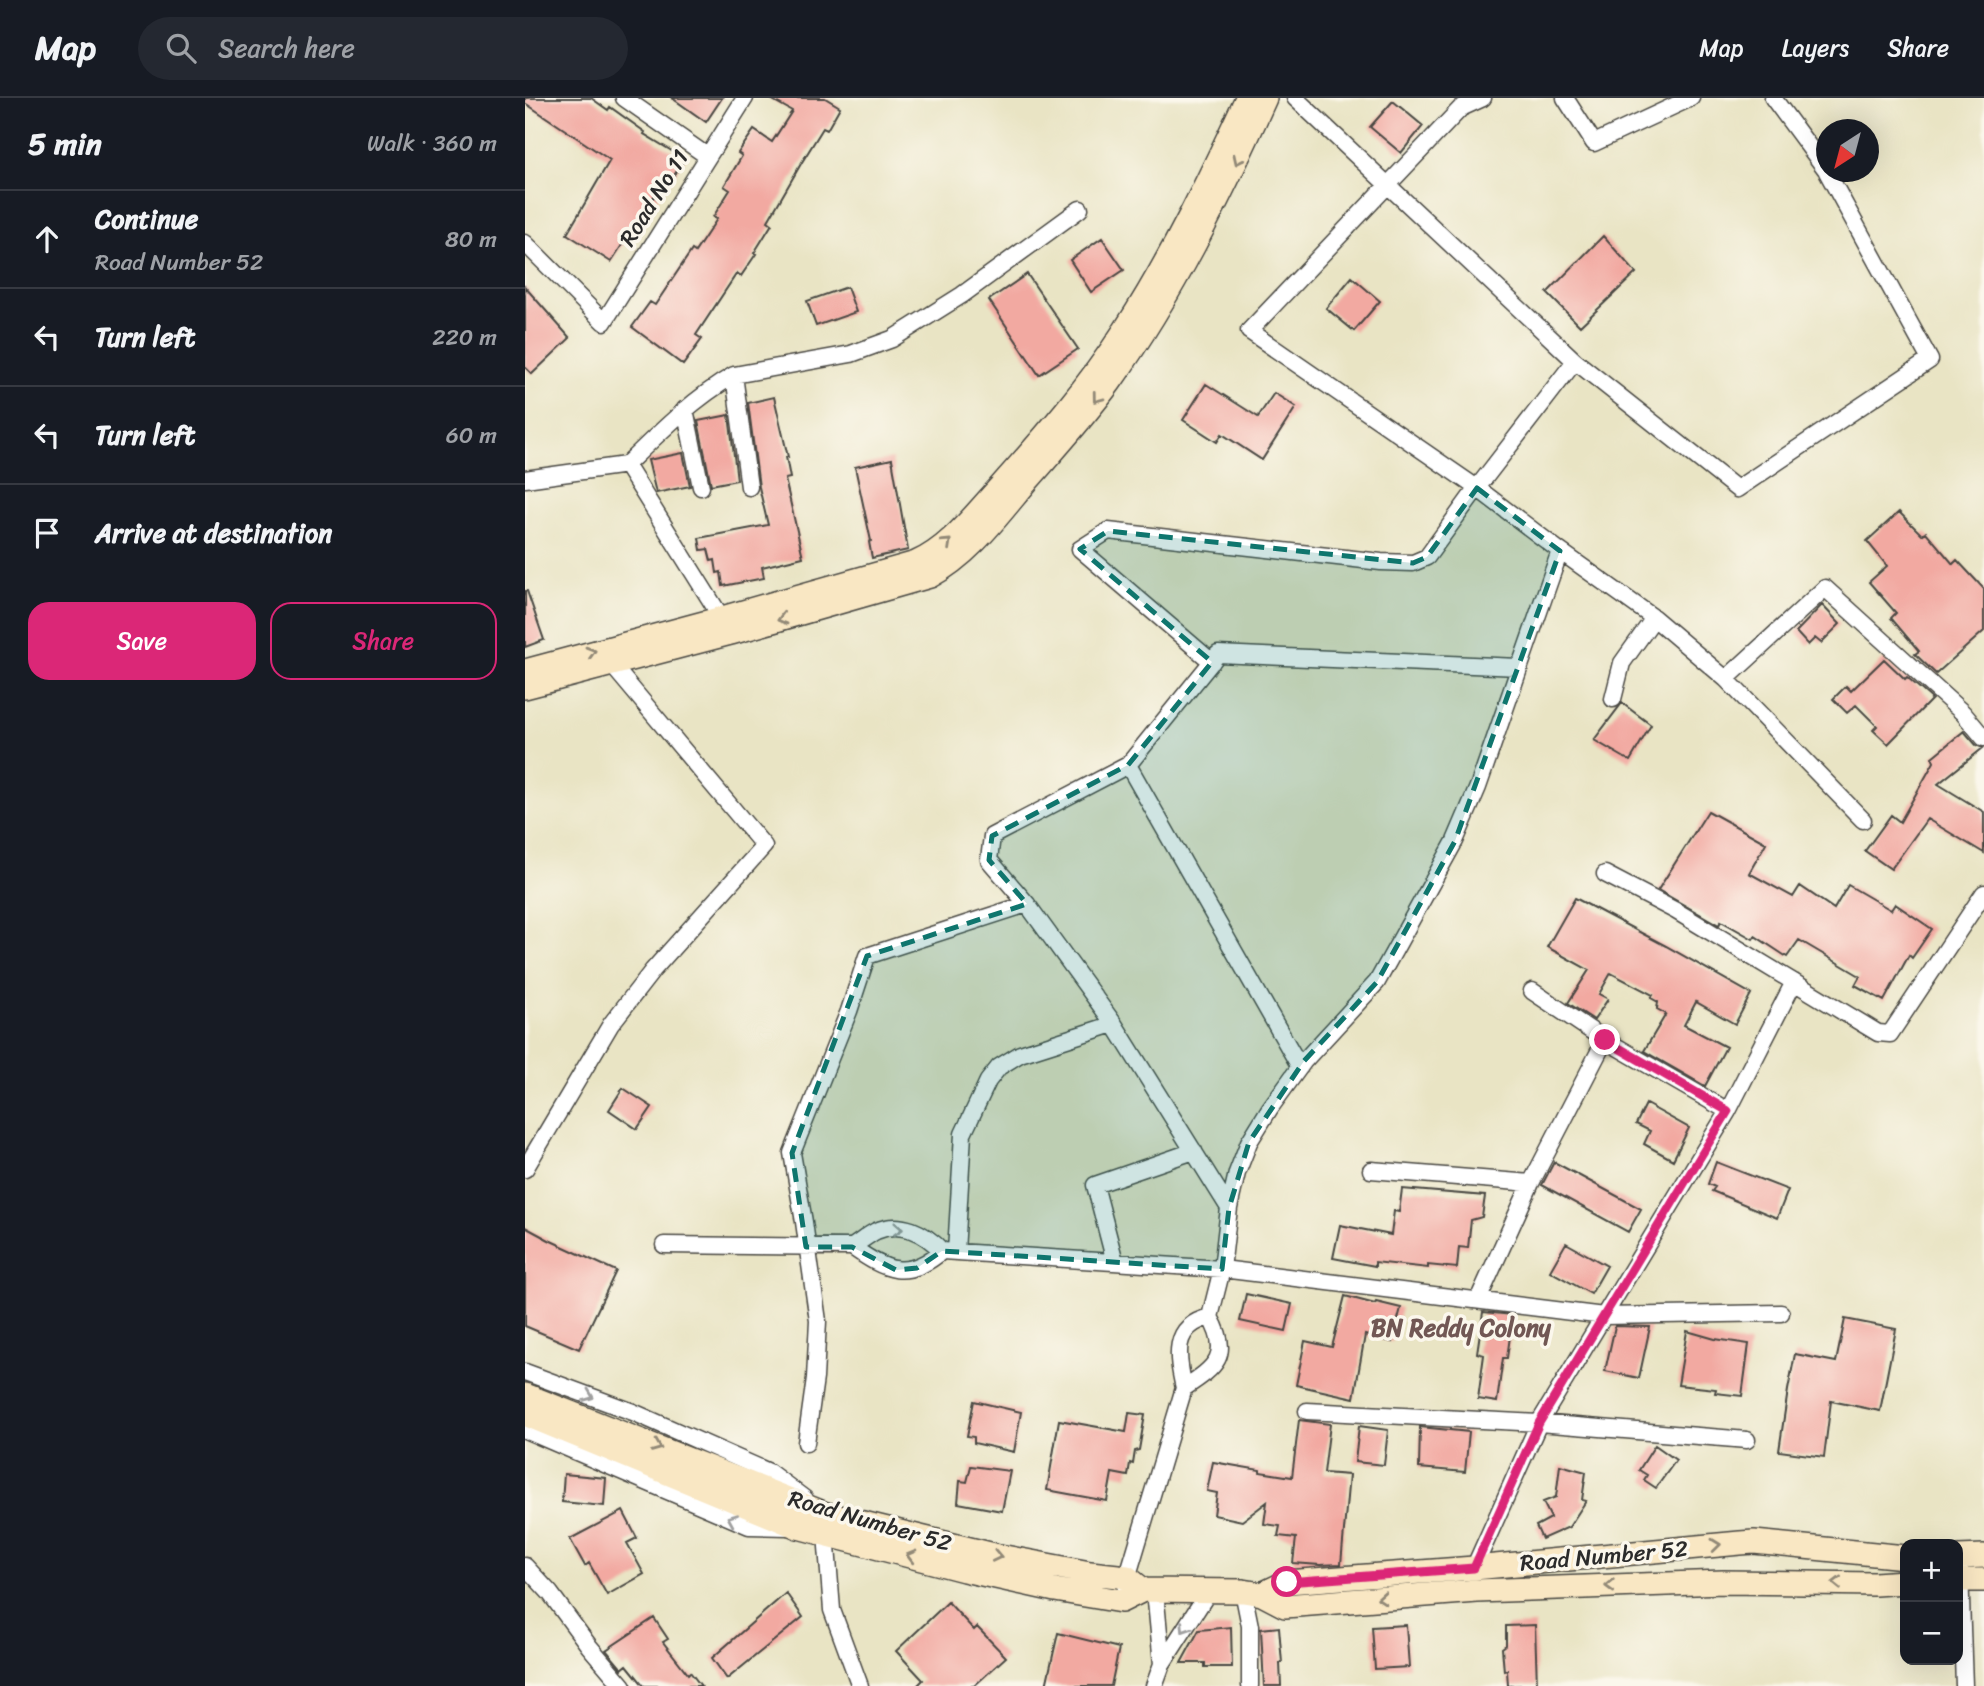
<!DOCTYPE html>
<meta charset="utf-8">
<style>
:root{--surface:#171b24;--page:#242831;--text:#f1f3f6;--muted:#9ea1a6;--line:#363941;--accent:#db2777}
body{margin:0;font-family:Sriracha,sans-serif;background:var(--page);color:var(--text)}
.controls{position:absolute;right:21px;bottom:21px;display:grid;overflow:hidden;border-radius:14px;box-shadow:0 7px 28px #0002}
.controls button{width:63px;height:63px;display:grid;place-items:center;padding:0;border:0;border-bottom:2px solid var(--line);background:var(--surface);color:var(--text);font:35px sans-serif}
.compass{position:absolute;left:1291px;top:21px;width:63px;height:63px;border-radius:50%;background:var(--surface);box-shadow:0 7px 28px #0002;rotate:216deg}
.stop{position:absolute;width:21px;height:21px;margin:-16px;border:5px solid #db2777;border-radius:50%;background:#fff}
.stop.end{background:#db2777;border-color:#fff;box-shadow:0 2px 7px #0008}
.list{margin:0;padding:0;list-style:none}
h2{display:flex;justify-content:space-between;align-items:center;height:91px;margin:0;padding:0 28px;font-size:30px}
h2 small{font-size:23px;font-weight:400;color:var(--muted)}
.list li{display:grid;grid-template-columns:46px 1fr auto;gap:21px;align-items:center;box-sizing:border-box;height:98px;padding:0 28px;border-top:2px solid var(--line)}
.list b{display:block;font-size:26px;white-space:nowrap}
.list p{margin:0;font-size:23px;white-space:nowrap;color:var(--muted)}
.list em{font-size:23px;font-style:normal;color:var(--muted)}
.actions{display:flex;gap:14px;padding:21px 28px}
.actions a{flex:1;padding:16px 0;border:2px solid var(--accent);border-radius:21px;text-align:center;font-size:24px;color:var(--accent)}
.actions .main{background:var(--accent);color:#fff}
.icon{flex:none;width:38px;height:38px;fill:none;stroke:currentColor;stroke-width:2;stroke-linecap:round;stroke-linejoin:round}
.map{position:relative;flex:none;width:1459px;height:1588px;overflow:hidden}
header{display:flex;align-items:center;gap:42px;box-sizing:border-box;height:98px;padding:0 35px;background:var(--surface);border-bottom:2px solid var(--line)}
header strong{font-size:33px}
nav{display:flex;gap:38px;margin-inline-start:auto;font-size:24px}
.search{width:490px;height:63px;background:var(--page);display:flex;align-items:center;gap:18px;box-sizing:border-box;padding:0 24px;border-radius:38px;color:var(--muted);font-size:26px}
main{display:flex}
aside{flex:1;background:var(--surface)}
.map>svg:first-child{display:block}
.building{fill:#f2a9a1}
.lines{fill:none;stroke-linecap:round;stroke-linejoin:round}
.street-casing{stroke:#484742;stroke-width:19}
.secondary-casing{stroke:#484742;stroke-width:26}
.street{stroke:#fff;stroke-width:16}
.secondary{stroke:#f9e7c3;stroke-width:23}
.oneway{stroke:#928977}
.oneway2{stroke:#a0a0a0}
.route{stroke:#db2777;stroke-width:9}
.marked{fill:#0f766e;fill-opacity:0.2;stroke:#0f766e;stroke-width:5;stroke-dasharray:14 9;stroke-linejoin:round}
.labels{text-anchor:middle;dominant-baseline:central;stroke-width:7;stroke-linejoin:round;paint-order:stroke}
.street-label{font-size:23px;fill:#2b2b2b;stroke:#fbf7ec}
.neighbourhood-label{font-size:24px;font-weight:bold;fill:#715754;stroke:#fbf7ec}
</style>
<header>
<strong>Map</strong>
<div class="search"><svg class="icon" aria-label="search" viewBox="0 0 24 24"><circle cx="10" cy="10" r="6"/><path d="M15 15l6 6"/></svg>Search here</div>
<nav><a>Map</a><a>Layers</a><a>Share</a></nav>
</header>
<main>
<aside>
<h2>5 min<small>Walk · 360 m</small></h2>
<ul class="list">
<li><svg class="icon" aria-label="ahead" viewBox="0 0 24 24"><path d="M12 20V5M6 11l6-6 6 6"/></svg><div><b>Continue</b><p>Road Number 52</p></div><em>80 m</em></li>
<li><svg class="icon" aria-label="left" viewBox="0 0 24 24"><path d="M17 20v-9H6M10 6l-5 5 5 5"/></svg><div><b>Turn left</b></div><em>220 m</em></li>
<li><svg class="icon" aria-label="left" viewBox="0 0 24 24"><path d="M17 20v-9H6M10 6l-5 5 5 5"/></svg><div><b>Turn left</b></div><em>60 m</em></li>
<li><svg class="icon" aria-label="arrive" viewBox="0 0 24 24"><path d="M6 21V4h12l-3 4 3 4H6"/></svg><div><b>Arrive at destination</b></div></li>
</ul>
<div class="actions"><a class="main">Save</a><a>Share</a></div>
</aside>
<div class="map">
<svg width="1459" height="1588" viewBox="0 0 1459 1588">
<rect width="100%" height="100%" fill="#fbf7ec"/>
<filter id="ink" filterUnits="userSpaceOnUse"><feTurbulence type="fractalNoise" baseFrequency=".0143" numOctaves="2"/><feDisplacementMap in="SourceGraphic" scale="14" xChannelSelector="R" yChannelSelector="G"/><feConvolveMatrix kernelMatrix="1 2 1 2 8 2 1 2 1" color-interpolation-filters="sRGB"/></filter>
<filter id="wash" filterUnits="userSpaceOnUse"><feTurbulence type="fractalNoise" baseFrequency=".00686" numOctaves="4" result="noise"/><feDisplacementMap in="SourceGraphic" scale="28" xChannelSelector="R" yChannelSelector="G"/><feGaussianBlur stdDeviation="1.57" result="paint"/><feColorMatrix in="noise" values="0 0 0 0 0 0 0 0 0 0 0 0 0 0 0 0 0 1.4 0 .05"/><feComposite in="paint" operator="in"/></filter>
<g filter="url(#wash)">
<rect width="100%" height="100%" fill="#e9e4c4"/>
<g id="blocks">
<path class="building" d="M0,0H66L83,12L85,9L120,34L119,36L160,61L133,101L129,98L86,164L42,136L85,62L0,5Z
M147,0H197L181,24Z
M244,0H300L315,9L302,32L298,30L277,64L243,123L247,126L229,155L231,156L216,178L212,175L171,237L177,241L158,267L107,229L125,204L130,207L167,152L170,154L192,121L188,119L205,92L199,88L217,58L213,55L229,32L247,44L267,13Z
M868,3L898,28L876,55L845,29Z
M1078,138L1111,175L1055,228L1022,195Z
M577,140L599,172L566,194L545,162Z
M502,176L553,251L514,277L464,202Z
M827,179L855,203L829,233L801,210Z
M0,189L45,240L7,276L0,269Z
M322,189L331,214L291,228L282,203Z
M681,286L733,319L749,295L771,309L737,362L697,336L692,344L658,322Z
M249,299L263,359H261L265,380L260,381L278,459L237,469L239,480L198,488L196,474L192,475L190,462L186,463L183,451L176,452L174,440L243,427L234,389L223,305Z
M204,317L212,382L186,387L173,323Z
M158,355L165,388L131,395L123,362Z
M367,361L383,452L347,460L344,444L346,443L330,369Z
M1374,414L1397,437L1401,434L1428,466L1432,462L1459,491V533L1411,576L1390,556L1394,553L1366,520L1371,515L1344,484L1362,468L1342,443Z
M0,493H2L19,542L0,549Z
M1297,507L1315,526L1296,545L1290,540L1283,547L1271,534Z
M1359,561L1380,581L1382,579L1407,601L1363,646L1348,632L1352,628L1331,607L1322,615L1308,601L1321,588L1326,593Z
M1097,605L1126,627L1105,663L1069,642Z
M1439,633L1451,647L1458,650L1413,686L1459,714V755L1402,721L1366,771L1340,753L1366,717L1375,724L1409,664L1407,659Z
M1183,713L1241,745L1224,775L1268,799L1275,788L1309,811L1323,787L1366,812L1370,806L1407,831L1387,860L1384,857L1359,903L1330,887L1335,878L1274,842L1262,859L1230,838L1228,841L1196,823L1194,827L1133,792Z
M1050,800L1141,848L1226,896L1210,926L1171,904L1159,927L1201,949L1180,988L1119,953L1141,916L1132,911L1133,904L1126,900L1128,897L1086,875L1074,896L1083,901L1069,922L1043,905L1064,872L1022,849Z
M98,990L127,1009L112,1031L84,1012Z
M1121,1006L1164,1030L1148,1062L1119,1046L1125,1033L1111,1026Z
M1029,1064L1116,1111L1103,1134L1017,1087Z
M1191,1064L1263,1092L1252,1120L1187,1093L1190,1089L1183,1086Z
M877,1091L960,1098L957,1119L946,1122L943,1150L934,1149L932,1170L903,1167V1170L850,1164V1168L808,1160L815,1127L866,1137L869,1113L874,1114Z
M0,1129L24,1142L91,1173L54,1251L0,1228Z
M1041,1145L1082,1168L1066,1196L1025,1173Z
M721,1196L767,1206L761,1233L715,1223Z
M820,1198L850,1206L851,1204L876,1210L867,1244L840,1237L829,1300L771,1287L780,1243L807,1249Z
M958,1214L988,1217L982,1260H978L972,1304L953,1301L959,1257L952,1255Z
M1320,1221L1371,1231L1355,1313L1306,1303L1299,1359L1254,1353L1263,1292L1270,1256L1311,1264Z
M1090,1228L1125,1229L1114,1280L1080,1273Z
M1162,1233L1190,1241L1224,1246L1217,1298L1190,1295L1191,1291L1153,1287Z
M449,1303L496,1314L489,1354L449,1345V1339L442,1338Z
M604,1315L620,1317L614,1352L610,1353L608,1366L605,1365L603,1378L587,1375L582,1403L522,1392L534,1322L601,1334Z
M774,1322L805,1326L799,1375L824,1377L816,1466L795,1467L768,1465L771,1440L753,1438L755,1428L739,1426L742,1404L717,1423L689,1417L692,1395L682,1393L688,1364L735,1372V1374L767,1379Z
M834,1328L863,1332L859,1367L830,1364Z
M895,1329L944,1334L940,1374L894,1370Z
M1130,1347L1151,1362L1131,1390L1119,1382L1122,1377L1114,1372Z
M1035,1367L1061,1374L1057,1402L1061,1403L1044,1429L1017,1441L1011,1428L1026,1420L1018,1404L1031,1399Z
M446,1368L485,1373L477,1413L433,1405L435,1383L442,1384Z
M39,1376L81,1380L79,1408L37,1404Z
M98,1413L112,1440L102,1445L119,1476L82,1497L64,1465L60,1468L45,1441Z
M261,1495L278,1519L202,1581L187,1560Z
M423,1504L449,1532L452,1529L481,1559L449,1588H392L398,1582L371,1553Z
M129,1520L143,1541L138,1544L163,1576L165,1574L176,1588H119L102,1567L97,1571L81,1552Z
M881,1527L884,1569L850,1571L847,1529Z
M1010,1527L1012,1587L983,1588L982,1572L979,1573L977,1550L981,1547V1528Z
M706,1529L707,1569H680V1565H656L674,1532Z
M754,1529L757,1565H755L756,1588H739L736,1531Z
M533,1535L594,1550L586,1588H521Z"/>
</g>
</g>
<g filter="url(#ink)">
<use href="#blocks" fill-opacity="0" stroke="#484742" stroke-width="2"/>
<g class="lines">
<g class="street-casing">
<path id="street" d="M99,0L182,58
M770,0L1050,263L1212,391L1405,262L1302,74
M958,0L936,10L724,233L952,390L1035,453L1129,520L1201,581L1338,722
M1040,0L1069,45L1166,0
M1248,0L1302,73
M0,145L79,224L220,0
M209,277L224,389
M160,311L176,389
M0,381L101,367
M201,527L101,367C135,334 168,301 209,277L326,256L367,241L437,197L555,111
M687,564L555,451L583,433L856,464L888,465L902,459L952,390L1050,263
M1201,581L1300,490L1438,615L1459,640
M1088,601L1097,565L1129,520
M603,667L775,969
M1080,776L1151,813L1353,935L1365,936L1459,795
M1007,893L1080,942L1203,1013
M0,1071L86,926L128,872L239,748L87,567
M846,1072L1006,1085
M704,1110L589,926L502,806L464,762L467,738L603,667L693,556L994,569
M139,1147L327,1149C335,1144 343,1137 351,1133C376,1122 400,1135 417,1153L697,1171L1079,1218L1256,1215
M327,1149C361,1173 382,1183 417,1153
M431,1154L438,1036L463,983L474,969L495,956L589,926
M590,1164L570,1087L669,1053
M953,1202L1006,1085L1080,942
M0,1274L108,1314L244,1374L280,1401
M659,1290C691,1269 707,1257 685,1219L697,1171L704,1110L712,1075L724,1044L745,1010L779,963L852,884L930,743L953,689L1035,453
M782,1313L1014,1325L1222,1342
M0,1332L224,1428L264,1429
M281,1345L290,1280L293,1223L279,1124L267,1055L324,913L342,858L502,806
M301,1436L307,1512L335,1588
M0,1468L25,1495L64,1548L98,1588
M949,1470L1014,1325L1203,1013L1269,884
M1435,1472L1439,1588
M600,1487L659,1290C652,1259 646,1228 685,1219
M630,1493L637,1566
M718,1493L725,1528V1588
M629,1588L637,1566L684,1493"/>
</g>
<g class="secondary-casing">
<path id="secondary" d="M0,573L197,520L391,465C425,450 449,417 474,390C519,340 564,288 600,232C648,158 685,79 722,0
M0,589L206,535L405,478C446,456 474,416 503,382C531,350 560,318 585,284C649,194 695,100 740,0
M0,1297L301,1416L469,1457L565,1475L602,1479L618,1492L718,1493L737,1496L760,1508L952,1493L1198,1484L1350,1486L1380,1484
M0,1316L273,1429L439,1472L530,1492L596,1503L618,1492
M1433,1459L1459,1458
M1433,1482H1459
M737,1496L762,1484L949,1470L1215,1445L1229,1444L1380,1459"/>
</g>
<use href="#street" class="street"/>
<use href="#secondary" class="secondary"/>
</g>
<defs><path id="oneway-chevron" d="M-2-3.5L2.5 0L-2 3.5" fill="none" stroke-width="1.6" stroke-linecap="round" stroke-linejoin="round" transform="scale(1.75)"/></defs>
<g class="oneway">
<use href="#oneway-chevron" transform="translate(713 62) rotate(115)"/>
<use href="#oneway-chevron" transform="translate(572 300) rotate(127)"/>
<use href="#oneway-chevron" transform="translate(422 445) rotate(-43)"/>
<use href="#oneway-chevron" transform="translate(257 521) rotate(164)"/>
<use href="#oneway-chevron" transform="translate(66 554) rotate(-16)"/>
<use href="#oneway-chevron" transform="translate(132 1349) rotate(22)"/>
<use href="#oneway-chevron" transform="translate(1191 1447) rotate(-6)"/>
<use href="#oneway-chevron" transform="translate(386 1458) rotate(-165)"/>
<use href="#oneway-chevron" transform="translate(472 1458) rotate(12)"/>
<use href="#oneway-chevron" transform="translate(1312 1485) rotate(-179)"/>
<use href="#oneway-chevron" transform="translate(1085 1488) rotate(178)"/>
<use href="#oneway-chevron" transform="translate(857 1500) rotate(176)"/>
</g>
<g class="oneway2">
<use href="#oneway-chevron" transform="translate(373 1131) rotate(3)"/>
<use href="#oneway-chevron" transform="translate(64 1298) rotate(21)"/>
<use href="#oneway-chevron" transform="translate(207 1421) rotate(-157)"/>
<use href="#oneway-chevron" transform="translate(660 1530) rotate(123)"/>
</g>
</g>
<g class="lines" filter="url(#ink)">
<path class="route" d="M762,1484L949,1470L1014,1325L1203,1013L1080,942"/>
</g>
<path class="marked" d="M952,390L1035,453L930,743L852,884L779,963L724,1044L704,1110L697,1171L417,1153L392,1170L371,1172L327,1149H281L267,1055L342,858L502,806L464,762L467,738L603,667L687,564L555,451L583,433L888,465L902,459Z"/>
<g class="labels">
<g class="street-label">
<text transform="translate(129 100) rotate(-58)">Road No 11</text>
<text transform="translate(345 1423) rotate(16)">Road Number 52</text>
<text transform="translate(1079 1458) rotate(-5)">Road Number 52</text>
</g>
<g class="neighbourhood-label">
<text x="936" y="1230">BN Reddy Colony</text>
</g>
</g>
</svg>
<div class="controls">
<button>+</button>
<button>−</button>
</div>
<svg class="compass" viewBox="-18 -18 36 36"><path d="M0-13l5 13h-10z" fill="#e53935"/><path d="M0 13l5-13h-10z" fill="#9ea1a6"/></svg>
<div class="stop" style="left:762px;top:1484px"></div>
<div class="stop end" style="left:1080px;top:942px"></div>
</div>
</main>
